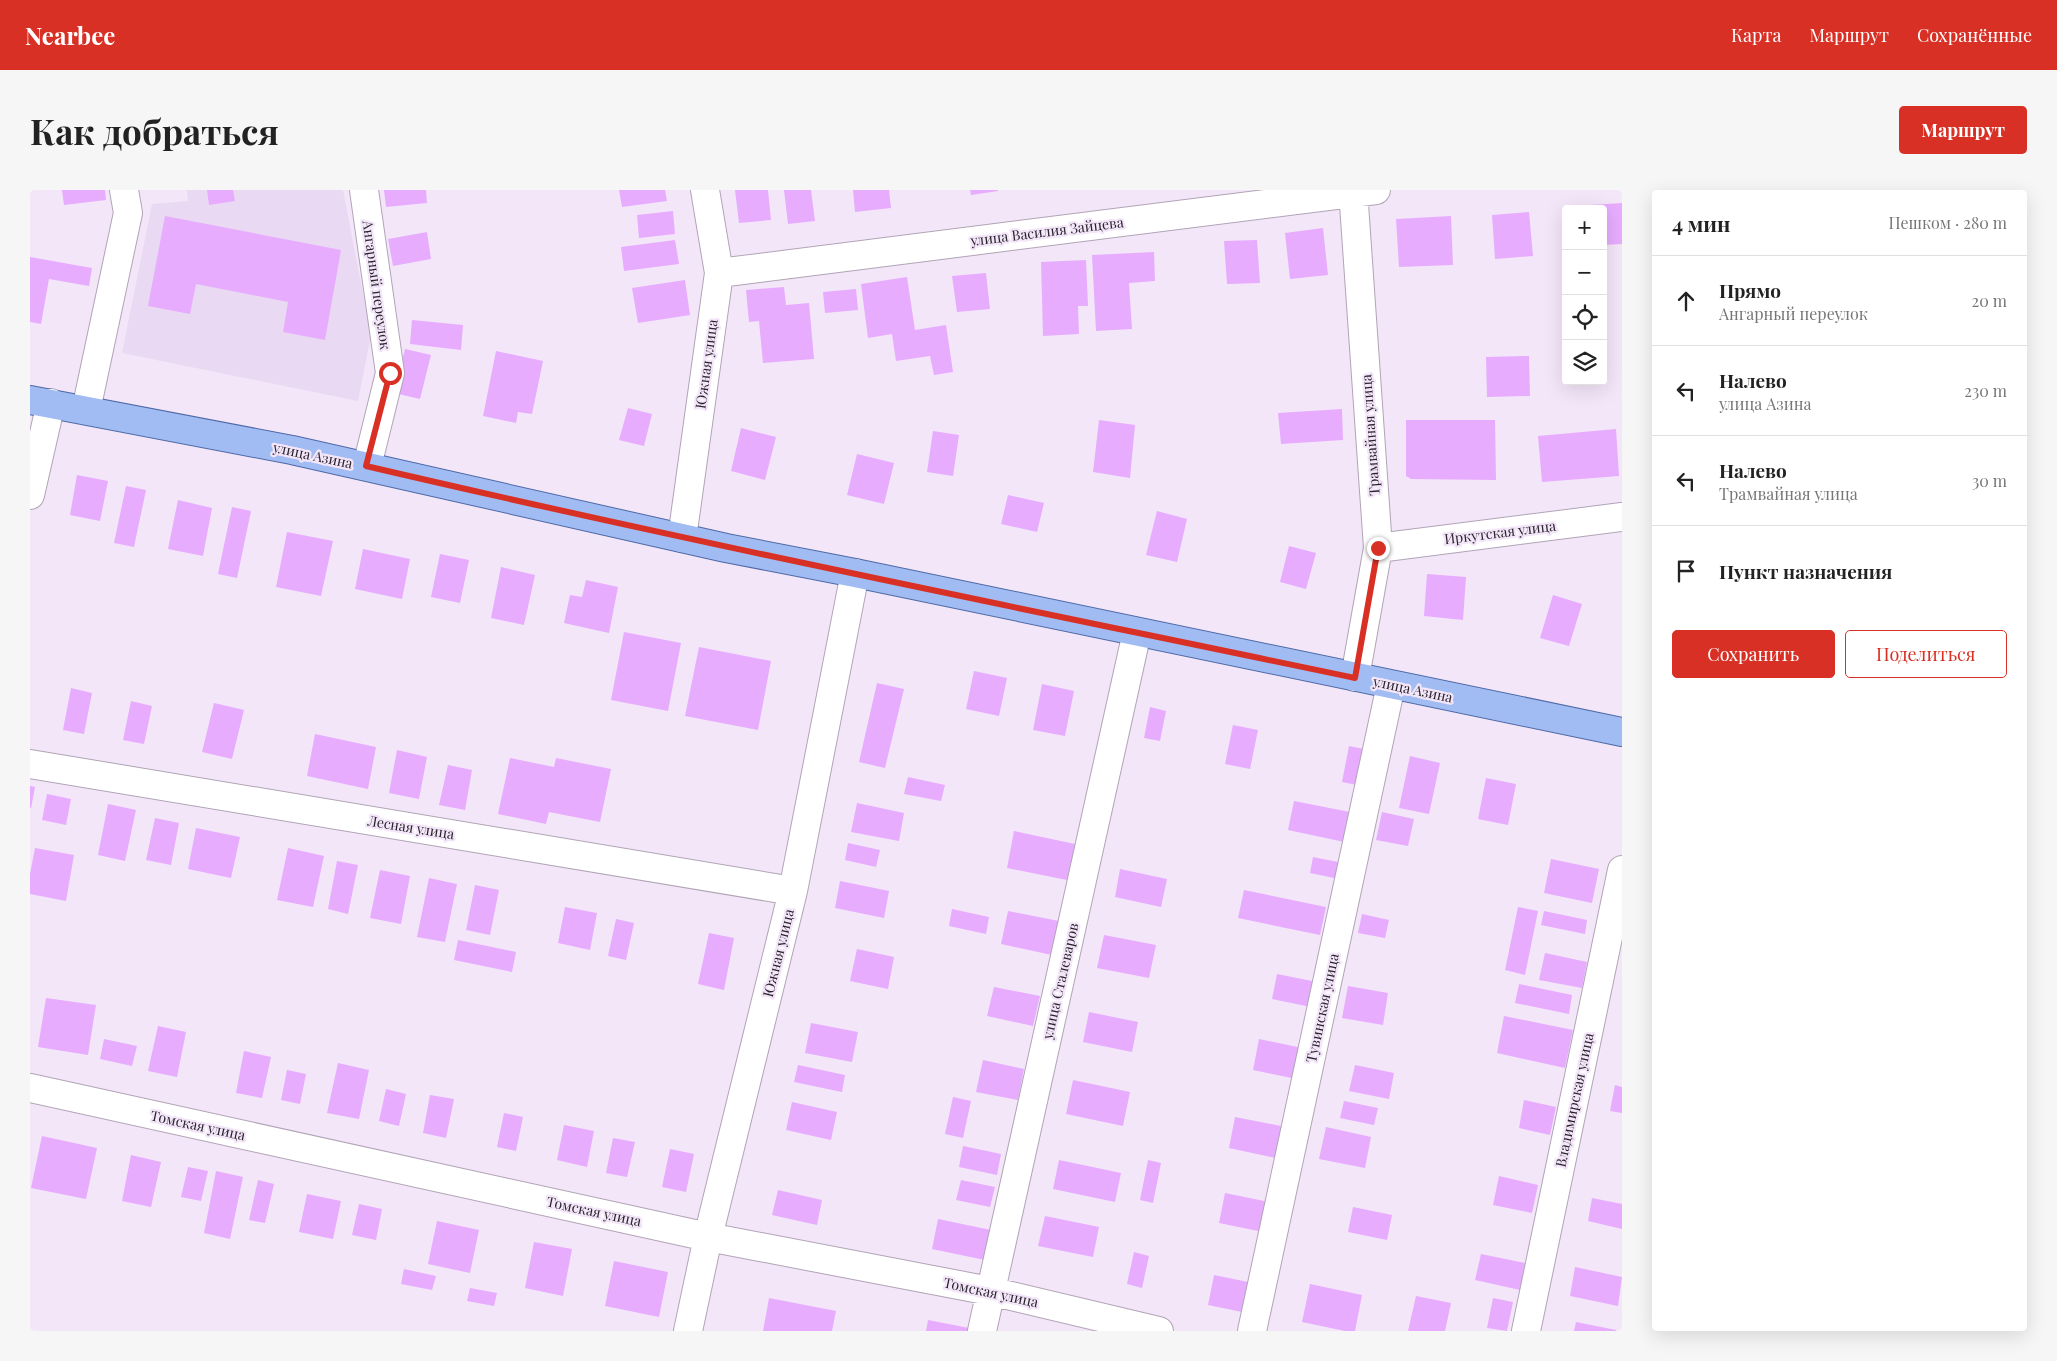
<!DOCTYPE html>
<html lang="ru">
<meta charset="utf-8">
<style>
:root{--surface:#fff;--page:#f6f6f6;--text:#222;--muted:#767676;--line:#e0e0e0;--accent:#d93025}
body{margin:0;font-family:"Playfair Display",serif;background:var(--page);color:var(--text)}
.controls{position:absolute;right:15px;top:15px;display:grid;overflow:hidden;border-radius:5px;box-shadow:0 5px 20px #0002}
.controls button{width:45px;height:45px;display:grid;place-items:center;padding:0;border:0;border-bottom:1px solid var(--line);background:var(--surface);color:var(--text);font:25px sans-serif}
.stop{position:absolute;width:15px;height:15px;margin:-11px;border:4px solid #d93025;border-radius:50%;background:#fff}
.stop.end{background:#d93025;border-color:#fff;box-shadow:0 1px 5px #0008}
.list{margin:0;padding:0;list-style:none}
h2{display:flex;justify-content:space-between;align-items:center;height:65px;margin:0;padding:0 20px;font-size:21px}
h2 small{font-size:16px;font-weight:400;color:var(--muted)}
.list li{display:grid;grid-template-columns:32px 1fr auto;gap:15px;align-items:center;box-sizing:border-box;height:90px;padding:0 20px;border-top:1px solid var(--line)}
.list b{display:block;font-size:19px;white-space:nowrap}
.list p{margin:0;font-size:16px;white-space:nowrap;color:var(--muted)}
.list em{font-size:16px;font-style:normal;color:var(--muted)}
.actions{display:flex;gap:10px;padding:15px 20px}
.actions a{flex:1;padding:11px 0;border:1px solid var(--accent);border-radius:5px;text-align:center;font-size:18px;color:var(--accent)}
.actions .main{background:var(--accent);color:#fff}
.icon{flex:none;width:28px;height:28px;fill:none;stroke:currentColor;stroke-width:2;stroke-linecap:round;stroke-linejoin:round}
.map{position:relative;flex:none;width:1592px;height:1141px;overflow:hidden;border-radius:5px}
header{display:flex;align-items:center;gap:30px;box-sizing:border-box;height:70px;padding:0 25px;background:var(--accent);color:#fff}
header strong{font-size:24px}
nav{display:flex;gap:28px;margin-inline-start:auto;font-size:18px}
.intro{display:flex;align-items:center;justify-content:space-between;box-sizing:border-box;height:120px;padding:0 30px}
h1{margin:0;font-size:35px}
.button{padding:12px 22px;border-radius:5px;background:var(--accent);color:#fff;font-size:18px;font-weight:700}
main{display:flex;gap:30px;padding:0 30px}
aside{flex:1;background:var(--surface);border-radius:5px;box-shadow:0 5px 20px #0002}
.map>svg:first-child{display:block}
.built{fill:#ead9f2}
.building{fill:#e7acfe}
.lines{fill:none;stroke-linecap:round;stroke-linejoin:round}
.minor-casing{stroke:#b1a4b6;stroke-width:30}
.major-casing{stroke:#4e69a6;stroke-width:30}
.minor{stroke:#fff;stroke-width:28}
.major{stroke:#a1bcf2;stroke-width:28}
.route{stroke:#d93025;stroke-width:6}
.labels{text-anchor:middle;dominant-baseline:central;stroke-width:4.5;stroke-linejoin:round;paint-order:stroke}
.street-label{font-size:14px;fill:#28232a;stroke:#f3e6f9}
</style>
<header>
<strong>Nearbee</strong>
<nav><a>Карта</a><a>Маршрут</a><a>Сохранённые</a></nav>
</header>
<div class="intro"><h1>Как добраться</h1><a class="button">Маршрут</a></div>
<main>
<div class="map">
<svg width="1592" height="1141" viewBox="0 0 1592 1141">
<rect width="100%" height="100%" fill="#f3e6f9"/>
<path class="built" d="M157,0H313L341,145L328,211L92,163L122,14L158,11Z"/>
<path class="building" d="M32,0H75L76,10L34,15Z
M177,0H203L205,11L179,15Z
M354,0H396L397,13L356,17Z
M589,0H635L637,11L592,17Z
M705,0H738L741,30L709,33Z
M754,0H781L785,31L758,34Z
M823,0H859L861,18L825,22Z
M940,0H968V1L941,5Z
M1592,13V54L1573,55V19H1560V15Z
M643,21L645,44L609,48L607,25Z
M1499,22L1503,66L1465,69L1462,25Z
M135,26L311,60L295,150L253,142L258,112L166,94L160,124L118,116Z
M1421,26L1423,75L1369,77L1366,29Z
M1293,38L1298,85L1260,89L1255,43Z
M397,42L401,69L363,76L358,49Z
M645,50L649,74L594,81L591,57Z
M1227,50L1230,93L1197,94L1194,51Z
M1124,62L1125,91L1099,93L1102,139L1066,141L1062,65Z
M0,67L62,78L59,96L19,89L11,134L0,132Z
M1056,70L1058,116H1048L1049,144L1013,146L1011,72Z
M956,83L960,119L927,122L922,86Z
M877,87L885,140L916,135L923,182L904,185L900,166L866,171L862,144L838,148L831,94Z
M655,90L660,125L608,133L602,98Z
M754,97L756,115L779,113L784,169L733,173L729,131L719,132L716,100Z
M826,99L828,120L795,123L793,102Z
M382,130L433,135L431,160L380,154Z
M375,159L401,165L390,209L364,203Z
M466,161L513,171L502,224L488,222L486,233L453,226Z
M1499,166L1500,206L1457,207L1456,167Z
M598,218L622,224L614,256L589,250Z
M1312,219L1313,250L1251,254L1248,223Z
M1069,230L1105,235L1100,288L1063,282Z
M1376,230H1465L1466,290L1381,289L1376,286Z
M711,238L746,247L735,290L701,281Z
M1586,239L1589,286L1512,292L1508,246Z
M903,241L929,245L923,286L897,282Z
M827,264L864,273L854,314L817,305Z
M47,285L78,291L70,331L40,325Z
M96,296L116,300L104,357L84,353Z
M978,305L1014,313L1007,342L971,334Z
M148,310L182,318L173,366L138,359Z
M202,317L221,321L207,388L188,384Z
M1127,321L1157,329L1147,372L1116,365Z
M257,342L303,351L291,406L246,397Z
M1259,356L1286,363L1276,399L1250,392Z
M333,359L380,369L372,409L325,399Z
M410,364L439,370L430,413L401,407Z
M471,377L505,385L494,435L461,428Z
M1397,384L1436,387L1433,430L1394,426Z
M556,390L588,397L579,443L534,433L540,405L552,407Z
M1523,405L1552,414L1539,456L1510,448Z
M594,442L651,453L638,521L581,510Z
M669,457L741,471L728,540L655,526Z
M944,481L977,488L969,526L936,519Z
M847,493L874,499L855,578L829,572Z
M1012,494L1044,501L1035,546L1003,540Z
M41,498L62,503L54,544L33,540Z
M101,511L122,516L114,554L93,550Z
M184,513L214,520L202,569L172,562Z
M1120,517L1136,521L1130,551L1114,548Z
M1203,535L1228,540L1220,579L1195,574Z
M285,544L346,557L338,599L277,586Z
M1319,556L1339,560L1332,596L1312,592Z
M367,560L397,567L389,609L359,603Z
M1380,566L1410,573L1399,624L1369,618Z
M480,568L524,577L526,568L581,579L570,632L519,622L516,634L468,624Z
M418,575L442,580L435,620L409,615Z
M878,587L915,595L911,611L874,604Z
M1456,588L1486,594L1478,635L1448,629Z
M0,596L5,597L1,618H0Z
M17,604L41,609L36,635L12,630Z
M1264,611L1325,623L1319,653L1258,640Z
M827,613L874,623L869,651L821,642Z
M78,614L106,620L95,671L68,665Z
M1352,622L1384,629L1378,656L1346,650Z
M125,628L149,633L141,675L116,670Z
M166,638L210,647L201,688L158,679Z
M984,641L1045,654L1037,690L977,678Z
M818,653L850,660L846,677L815,670Z
M5,658L44,665L36,711L0,704V684Z
M258,658L294,666L283,717L247,710Z
M1283,667L1313,673L1309,689L1280,683Z
M1521,669L1569,679L1562,713L1514,703Z
M307,671L328,675L318,724L298,719Z
M1090,679L1137,689L1131,717L1085,707Z
M350,680L380,686L371,734L340,728Z
M399,688L427,694L415,752L387,747Z
M810,691L859,701L854,728L805,718Z
M445,695L469,700L460,745L436,740Z
M1214,700L1296,717L1290,745L1208,728Z
M535,717L567,723L560,760L528,753Z
M1488,717L1508,721L1495,785L1475,780Z
M922,719L959,727L956,744L919,736Z
M978,721L1029,731L1022,765L971,754Z
M1514,721L1557,730L1555,744L1511,735Z
M1332,724L1359,730L1355,748L1328,743Z
M586,729L604,733L596,770L578,766Z
M679,743L704,748L694,800L668,794Z
M1074,745L1126,755L1119,788L1067,778Z
M428,750L486,762L482,782L424,770Z
M827,759L864,767L858,799L820,791Z
M1515,763L1557,772L1552,798L1509,790Z
M1247,784L1287,792L1281,817L1242,809Z
M1489,794L1542,805L1539,824L1485,813Z
M1318,796L1358,803L1353,835L1312,828Z
M964,797L1010,806L1003,836L957,826Z
M16,808L66,815L58,865L8,857Z
M1059,822L1108,832L1102,862L1053,852Z
M1474,826L1543,840L1535,878L1467,863Z
M781,833L828,842L822,872L775,863Z
M128,836L156,842L147,887L118,881Z
M74,849L107,856L102,876L70,869Z
M1229,849L1277,859L1271,890L1223,880Z
M214,861L241,867L232,908L206,903Z
M953,870L994,879L988,910L946,902Z
M308,873L339,880L329,929L297,923Z
M768,875L815,885L812,902L764,892Z
M1325,875L1364,883L1359,909L1319,901Z
M257,880L276,884L270,914L251,910Z
M1043,890L1100,902L1093,936L1036,924Z
M1585,895L1592,897V923L1580,921Z
M356,899L376,904L369,936L349,931Z
M400,905L424,909L416,948L393,943Z
M923,907L941,911L933,948L915,944Z
M1494,910L1526,917L1520,945L1489,938Z
M1314,911L1348,918L1344,935L1310,928Z
M762,912L807,922L801,950L756,940Z
M474,923L493,927L486,961L467,957Z
M1205,927L1256,937L1250,969L1199,958Z
M534,935L564,941L557,977L527,970Z
M1296,937L1341,947L1335,978L1289,969Z
M12,946L67,958L56,1009L1,998Z
M583,948L605,952L597,987L576,983Z
M933,956L971,964L967,985L929,977Z
M640,959L664,964L656,1002L632,997Z
M101,965L131,972L121,1017L92,1011Z
M1029,970L1091,983L1085,1012L1023,999Z
M1118,970L1131,973L1123,1013L1110,1010Z
M158,977L178,981L171,1011L151,1007Z
M186,981L213,987L200,1049L174,1043Z
M1469,986L1508,995L1502,1023L1463,1015Z
M228,990L244,994L235,1033L219,1030Z
M931,990L965,997L960,1017L926,1010Z
M748,1000L792,1010L787,1035L742,1025Z
M1195,1003L1239,1012L1233,1042L1189,1033Z
M277,1004L311,1011L303,1049L269,1042Z
M1562,1008L1592,1014V1039L1558,1031Z
M329,1014L352,1019L346,1050L322,1045Z
M1323,1017L1362,1025L1357,1050L1318,1042Z
M1015,1026L1069,1037L1063,1067L1008,1056Z
M908,1029L961,1040L955,1070L902,1059Z
M407,1031L449,1040L440,1083L398,1074Z
M504,1052L542,1059L533,1106L495,1098Z
M1104,1062L1119,1066L1112,1098L1097,1094Z
M1451,1064L1495,1073L1490,1100L1445,1090Z
M584,1071L638,1082L629,1127L575,1116Z
M1545,1077L1592,1087L1588,1116L1540,1106Z
M374,1079L406,1086L402,1100L371,1094Z
M1184,1085L1223,1093L1217,1123L1178,1115Z
M1280,1094L1332,1105L1325,1141H1315L1272,1132Z
M440,1098L467,1103L464,1116L437,1111Z
M1386,1106L1421,1113L1415,1141H1378Z
M739,1108L806,1121L802,1141H733Z
M1463,1108L1483,1112L1477,1141L1457,1138Z
M898,1130L939,1138V1141H896Z
M1546,1132L1586,1140V1141H1544Z"/>
<g class="lines">
<g class="minor-casing">
<path id="minor" d="M334,0L360,183L337,276
M1323,0L1348,358L1325,487
M689,83L1346,0
M56,220L98,23L94,0
M0,305L21,213
M652,348L689,83L675,0
M1348,358L1592,327
M0,574L763,701
M0,898L678,1047L960,1101L1129,1141
M658,1141L678,1047L763,701L825,383
M952,1141L1107,442
M1222,1141L1361,495
M1496,1141L1592,680"/>
</g>
<g class="major-casing">
<path id="major" d="M0,210L262,260L696,358L825,383L1592,542"/>
</g>
<use href="#minor" class="minor"/>
<use href="#major" class="major"/>
</g>
<g class="lines">
<path class="route" d="M360,183L336,276C665,353 995,419 1325,488L1348,358"/>
</g>
<g class="labels">
<g class="street-label">
<text transform="translate(1017 41) rotate(-7)">улица Василия Зайцева</text>
<text transform="translate(347 95) rotate(82)">Ангарный переулок</text>
<text transform="translate(676 174) rotate(-82)">Южная улица</text>
<text transform="translate(1340 245) rotate(-94)">Трамвайная улица</text>
<text transform="translate(283 265) rotate(12)">улица Азина</text>
<text transform="translate(1470 342) rotate(-7)">Иркутская улица</text>
<text transform="translate(1383 499) rotate(12)">улица Азина</text>
<text transform="translate(381 637) rotate(9)">Лесная улица</text>
<text transform="translate(748 763) rotate(-76)">Южная улица</text>
<text transform="translate(1030 791) rotate(-77)">улица Сталеваров</text>
<text transform="translate(1292 818) rotate(-78)">Тувинская улица</text>
<text transform="translate(1544 910) rotate(-78)">Владимирская улица</text>
<text transform="translate(168 935) rotate(12)">Томская улица</text>
<text transform="translate(564 1021) rotate(12)">Томская улица</text>
<text transform="translate(961 1102) rotate(12)">Томская улица</text>
</g>
</g>
</svg>
<div class="controls">
<button>+</button>
<button>−</button>
<button><svg class="icon" aria-label="locate" viewBox="0 0 24 24"><circle cx="12" cy="12" r="6"/><path d="M12 2v4M12 18v4M2 12h4M18 12h4"/></svg></button>
<button><svg class="icon" aria-label="layers" viewBox="0 0 24 24"><path d="M12 4l9 5-9 5-9-5zM3 14l9 5 9-5"/></svg></button>
</div>
<div class="stop" style="left:360px;top:183px"></div>
<div class="stop end" style="left:1348px;top:358px"></div>
</div>
<aside>
<h2>4 мин<small>Пешком · 280 m</small></h2>
<ul class="list">
<li><svg class="icon" aria-label="ahead" viewBox="0 0 24 24"><path d="M12 20V5M6 11l6-6 6 6"/></svg><div><b>Прямо</b><p>Ангарный переулок</p></div><em>20 m</em></li>
<li><svg class="icon" aria-label="left" viewBox="0 0 24 24"><path d="M17 20v-9H6M10 6l-5 5 5 5"/></svg><div><b>Налево</b><p>улица Азина</p></div><em>230 m</em></li>
<li><svg class="icon" aria-label="left" viewBox="0 0 24 24"><path d="M17 20v-9H6M10 6l-5 5 5 5"/></svg><div><b>Налево</b><p>Трамвайная улица</p></div><em>30 m</em></li>
<li><svg class="icon" aria-label="arrive" viewBox="0 0 24 24"><path d="M6 21V4h12l-3 4 3 4H6"/></svg><div><b>Пункт назначения</b></div></li>
</ul>
<div class="actions"><a class="main">Сохранить</a><a>Поделиться</a></div>
</aside>
</main>
